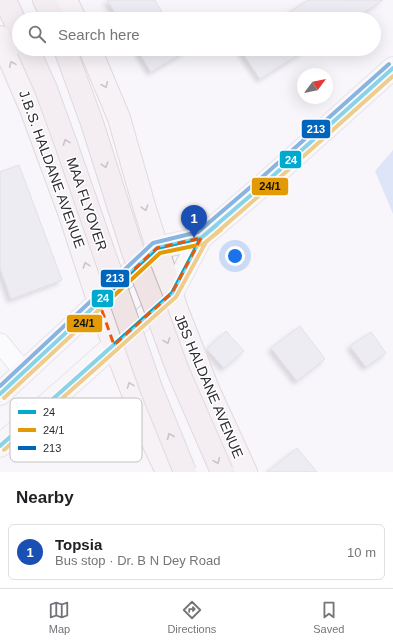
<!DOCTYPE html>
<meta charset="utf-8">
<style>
:root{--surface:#fff;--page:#f6f6f6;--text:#202124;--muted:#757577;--line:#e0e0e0;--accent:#747279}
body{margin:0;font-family:Arial,sans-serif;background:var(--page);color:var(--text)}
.compass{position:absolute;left:297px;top:68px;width:36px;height:36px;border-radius:50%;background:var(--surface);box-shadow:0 4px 16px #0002;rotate:58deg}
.you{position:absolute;left:235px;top:256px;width:14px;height:14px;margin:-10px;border:3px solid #fff;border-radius:50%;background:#1a73e8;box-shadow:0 0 0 6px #1a73e833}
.badge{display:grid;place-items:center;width:26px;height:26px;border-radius:50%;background:var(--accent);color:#fff;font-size:13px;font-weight:700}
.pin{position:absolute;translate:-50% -33px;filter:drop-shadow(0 1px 2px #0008)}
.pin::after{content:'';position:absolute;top:21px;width:14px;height:12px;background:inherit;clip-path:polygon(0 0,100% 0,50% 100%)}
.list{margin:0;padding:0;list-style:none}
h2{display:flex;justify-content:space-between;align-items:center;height:52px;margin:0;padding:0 16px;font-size:17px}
h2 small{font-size:13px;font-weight:400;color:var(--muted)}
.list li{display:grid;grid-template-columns:26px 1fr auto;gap:12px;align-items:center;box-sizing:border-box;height:56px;margin:0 8px 8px;padding:0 8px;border:1px solid var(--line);border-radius:6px}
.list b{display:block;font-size:15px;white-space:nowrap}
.list p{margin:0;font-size:13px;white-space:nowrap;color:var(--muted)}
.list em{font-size:13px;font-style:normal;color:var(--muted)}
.icon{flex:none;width:22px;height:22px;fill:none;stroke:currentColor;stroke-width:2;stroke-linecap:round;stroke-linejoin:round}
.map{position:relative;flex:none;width:393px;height:472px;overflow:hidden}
.search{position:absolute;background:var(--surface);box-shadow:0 4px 16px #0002;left:12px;right:12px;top:12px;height:44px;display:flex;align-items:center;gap:10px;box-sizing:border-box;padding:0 14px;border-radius:22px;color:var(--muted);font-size:15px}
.sheet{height:116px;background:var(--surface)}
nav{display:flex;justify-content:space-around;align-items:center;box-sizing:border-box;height:56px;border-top:1px solid var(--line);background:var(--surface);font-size:11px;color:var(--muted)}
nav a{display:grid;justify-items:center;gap:2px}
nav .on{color:var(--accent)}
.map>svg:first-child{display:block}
.water{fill:#bed0f7}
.building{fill:#e1dfe6;stroke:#c9c7cd;filter:url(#shadow)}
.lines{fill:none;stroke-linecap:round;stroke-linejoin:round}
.minor-casing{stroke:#d3d1d8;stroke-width:21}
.secondary-casing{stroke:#d3d1d8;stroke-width:24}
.primary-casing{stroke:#c3b7bb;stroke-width:24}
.motorway-casing{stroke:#c3b7bb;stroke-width:24}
.minor{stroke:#fefefe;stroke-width:19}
.secondary{stroke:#f9f6f7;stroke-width:22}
.primary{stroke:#f5eef0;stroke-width:22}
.motorway{stroke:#efe3e6;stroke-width:22}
.motorway-bridge-casing{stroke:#c3b7bb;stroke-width:24;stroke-linecap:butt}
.motorway-bridge{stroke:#efe3e6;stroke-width:22}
.bus-1-casing{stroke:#fff;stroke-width:7}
.bus-2-casing{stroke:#fff;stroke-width:7}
.bus-3-casing{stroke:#fff;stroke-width:7}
.bus-1{stroke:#00a9ce;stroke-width:4}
.bus-2{stroke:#e39a05;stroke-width:4}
.bus-3{stroke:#0065bd;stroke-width:4}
.oneway{stroke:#918c92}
.oneway2{stroke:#8e878c}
.marked{fill:none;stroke:#e8590c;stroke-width:3;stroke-dasharray:8 5;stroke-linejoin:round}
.labels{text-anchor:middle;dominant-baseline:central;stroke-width:3;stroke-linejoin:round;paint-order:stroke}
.street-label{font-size:14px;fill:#2d2b33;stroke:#fff}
.key{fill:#fff;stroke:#c0bfc2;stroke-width:1}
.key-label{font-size:11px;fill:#2d2b33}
.line-badge{stroke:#fff;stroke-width:1.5}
.badge-label{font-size:11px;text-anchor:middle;font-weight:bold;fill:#fff}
.pale-badge-label{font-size:11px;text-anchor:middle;font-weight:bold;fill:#111}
</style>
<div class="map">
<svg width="393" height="472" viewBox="0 0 393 472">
<defs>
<filter id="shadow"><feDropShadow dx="-3.5" dy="3.5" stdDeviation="2" flood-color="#0004"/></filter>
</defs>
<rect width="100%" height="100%" fill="#f8f6fb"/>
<path class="water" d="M393,150V214L375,171Z"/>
<path class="building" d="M107,0H155L166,19H119Z
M308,0H383L354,19H279Z
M137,49H189L151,72Z
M240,49H307L260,79Z
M19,165L62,280L11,299L0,268V172Z
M300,326L325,359L297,381L271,348Z
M226,331L244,351L224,368L207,349Z
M371,332L386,353L366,367L350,346Z
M297,448L317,472H267Z"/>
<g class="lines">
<g class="minor-casing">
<path id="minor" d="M0,343L24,372"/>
</g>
<g class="secondary-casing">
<path id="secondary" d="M0,394L157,248L201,238
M0,446L77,378L172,293L201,238L264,184L393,68"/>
</g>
<g class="primary-casing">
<path id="primary" d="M66,0L75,19
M0,37L31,109L69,212L106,324L148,432L167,472
M90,49L119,118L145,209L177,310L208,389L246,472"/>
</g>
<g class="motorway-casing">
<path id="motorway" d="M5,0L19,30
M44,0L54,19"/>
</g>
<use href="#minor" class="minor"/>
<use href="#secondary" class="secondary"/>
<use href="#primary" class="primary"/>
<use href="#motorway" class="motorway"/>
<g class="motorway-bridge-casing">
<path id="motorway-bridge" d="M28,49L46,89L66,144L151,388L185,472
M65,49L92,123L133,252L152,300L178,371L222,472"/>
</g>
<use href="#motorway-bridge" class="motorway-bridge"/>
<g class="bus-1-casing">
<path id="bus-1" d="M0,394L157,248L201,238L217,225
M0,446L172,293L201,238L264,184L393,68"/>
</g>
<g class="bus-2-casing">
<path id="bus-2" d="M4,398L160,253L203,244L221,230
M4,450L176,297L206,242L268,188L393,76"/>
</g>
<g class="bus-3-casing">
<path id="bus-3" d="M0,386L153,243L198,232L260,179L389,64"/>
</g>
<use href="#bus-1" class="bus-1"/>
<use href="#bus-2" class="bus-2"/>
<use href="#bus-3" class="bus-3"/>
</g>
<defs><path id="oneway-chevron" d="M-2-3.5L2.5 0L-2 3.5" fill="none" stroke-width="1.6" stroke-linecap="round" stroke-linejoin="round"/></defs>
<g class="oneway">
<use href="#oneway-chevron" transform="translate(12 64) rotate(-114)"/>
<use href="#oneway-chevron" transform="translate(105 85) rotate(67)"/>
<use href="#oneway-chevron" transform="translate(145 208) rotate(73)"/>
<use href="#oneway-chevron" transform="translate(86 265) rotate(-108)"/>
<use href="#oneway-chevron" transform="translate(130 385) rotate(-111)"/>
</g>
<g class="oneway2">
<use href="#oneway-chevron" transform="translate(66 142) rotate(-110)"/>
<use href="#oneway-chevron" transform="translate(105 165) rotate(73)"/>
<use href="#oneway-chevron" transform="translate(167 341) rotate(70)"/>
<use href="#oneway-chevron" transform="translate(170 436) rotate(-112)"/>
<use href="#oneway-chevron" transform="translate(217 461) rotate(66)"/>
</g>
<path d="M0 0H393V472H0ZM201,238L172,293L114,345L99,302L157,248Z" fill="#f8f6fb" fill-opacity=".55" fill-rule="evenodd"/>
<path class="marked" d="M201,238L172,293L114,345L99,302L157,248Z"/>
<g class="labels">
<g class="street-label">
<text transform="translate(52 169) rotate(70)">J.B.S. HALDANE AVENUE</text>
<text transform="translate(87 204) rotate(71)">MAA FLYOVER</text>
<text transform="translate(209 386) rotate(67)">JBS HALDANE AVENUE</text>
</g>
</g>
<rect x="10" y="398" width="132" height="64" rx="6" class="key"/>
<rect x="18" y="410" width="18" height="4" fill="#00a9ce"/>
<rect x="18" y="428" width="18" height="4" fill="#e39a05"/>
<rect x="18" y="446" width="18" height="4" fill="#0065bd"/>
<g class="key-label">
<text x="43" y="416">24</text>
<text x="43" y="434">24/1</text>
<text x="43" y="452">213</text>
</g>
<g class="line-badge">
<rect x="301" y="119" width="30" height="20" rx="4" fill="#0065bd"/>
<rect x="279" y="150" width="23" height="19" rx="4" fill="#00a9ce"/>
<rect x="251" y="177" width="38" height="19" rx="4" fill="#e39a05"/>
<rect x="100" y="269" width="30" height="19" rx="4" fill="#0065bd"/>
<rect x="91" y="289" width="23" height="19" rx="4" fill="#00a9ce"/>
<rect x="66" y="314" width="37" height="19" rx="4" fill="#e39a05"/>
</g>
<g class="badge-label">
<text x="316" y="133">213</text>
<text x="291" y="164">24</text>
<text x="115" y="282">213</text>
<text x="103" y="302">24</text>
</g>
<g class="pale-badge-label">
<text x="270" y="190">24/1</text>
<text x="84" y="327">24/1</text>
</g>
</svg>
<svg class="compass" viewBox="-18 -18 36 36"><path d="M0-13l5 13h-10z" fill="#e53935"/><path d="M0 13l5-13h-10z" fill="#757577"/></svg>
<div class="you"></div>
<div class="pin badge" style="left:194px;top:238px;background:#1a4fb4">1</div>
<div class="search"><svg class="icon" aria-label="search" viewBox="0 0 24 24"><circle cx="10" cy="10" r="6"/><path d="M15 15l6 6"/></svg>Search here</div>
</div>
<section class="sheet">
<h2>Nearby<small></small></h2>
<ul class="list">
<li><span class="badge" style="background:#1a4fb4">1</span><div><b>Topsia</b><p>Bus stop · Dr. B N Dey Road</p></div><em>10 m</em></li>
</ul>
</section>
<nav>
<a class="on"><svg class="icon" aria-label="map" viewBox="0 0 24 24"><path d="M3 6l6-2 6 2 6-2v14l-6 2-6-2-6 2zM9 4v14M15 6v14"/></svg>Map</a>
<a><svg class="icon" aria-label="directions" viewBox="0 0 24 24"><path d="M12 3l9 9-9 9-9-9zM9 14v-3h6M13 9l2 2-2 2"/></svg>Directions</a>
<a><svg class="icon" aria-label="saved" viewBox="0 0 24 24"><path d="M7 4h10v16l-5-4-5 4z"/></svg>Saved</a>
</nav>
